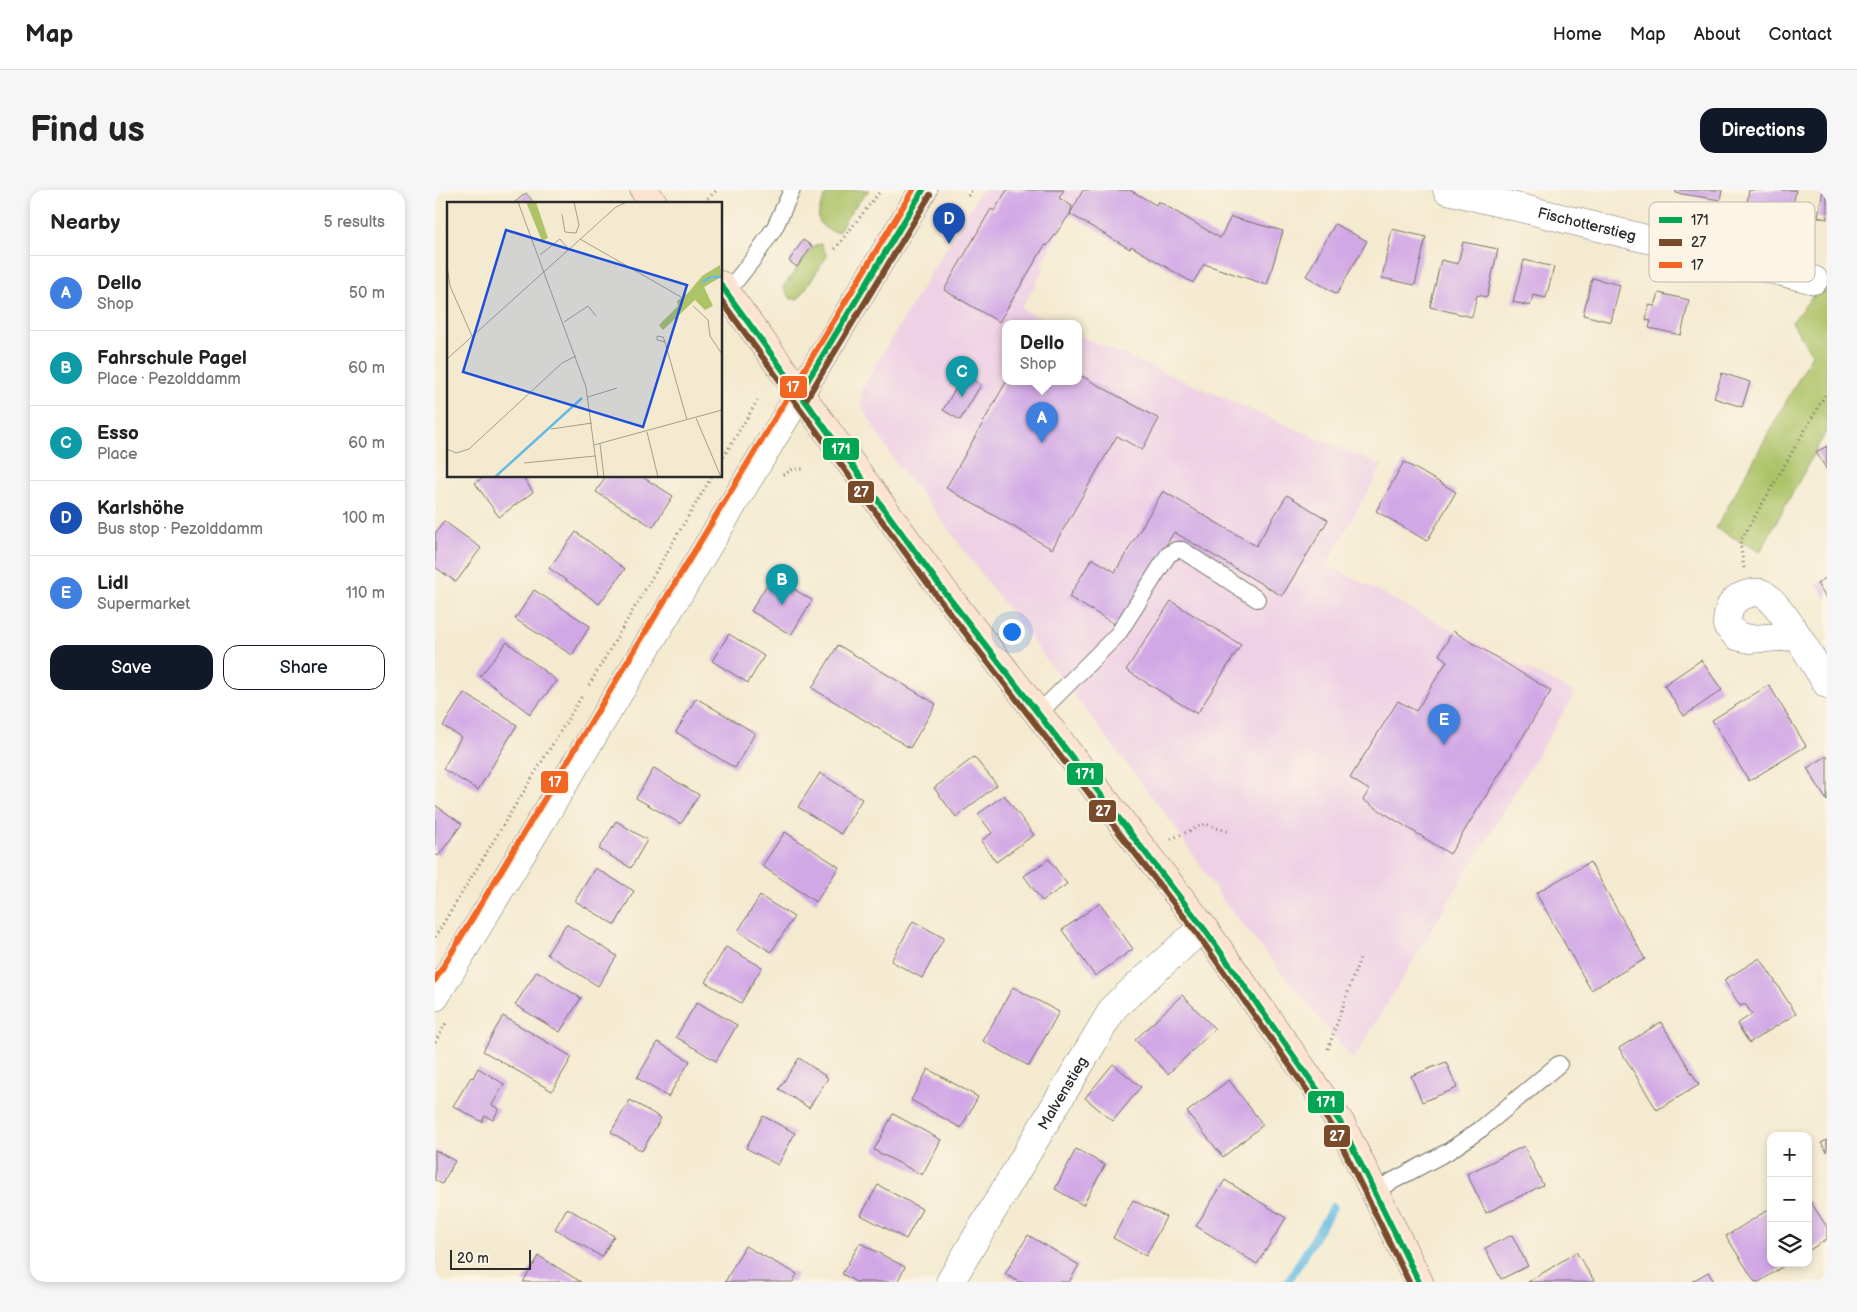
<!DOCTYPE html>
<meta charset="utf-8">
<style>
:root{--surface:#fff;--page:#f6f6f6;--text:#222;--muted:#767676;--line:#e0e0e0;--accent:#111827}
body{margin:0;font-family:"Balsamiq Sans",sans-serif;background:var(--page);color:var(--text)}
.controls{position:absolute;right:15px;bottom:15px;display:grid;overflow:hidden;border-radius:10px;box-shadow:0 2px 8px #0003}
.controls button{width:45px;height:45px;display:grid;place-items:center;padding:0;border:0;border-bottom:1px solid var(--line);background:var(--surface);color:var(--text);font:25px sans-serif}
.scale{position:absolute;left:15px;bottom:12px;width:81px;box-sizing:border-box;padding-left:5px;border:2px solid #2b2b2b;border-top:0;font-size:14px;line-height:18px;white-space:nowrap;color:#2b2b2b;-webkit-text-stroke:4px #fcf5e5;paint-order:stroke}
.you{position:absolute;left:576px;top:441px;width:18px;height:18px;margin:-12px;border:4px solid #fff;border-radius:50%;background:#1a73e8;box-shadow:0 0 0 8px #1a73e833}
.badge{display:grid;place-items:center;width:32px;height:32px;border-radius:50%;background:var(--accent);color:#fff;font-size:16px;font-weight:700}
.pin{position:absolute;translate:-50% -41px;filter:drop-shadow(0 1px 2px #0008)}
.pin::after{content:'';position:absolute;top:26px;width:18px;height:15px;background:inherit;clip-path:polygon(0 0,100% 0,50% 100%)}
.popup{position:absolute;left:567px;top:130px;width:80px;height:65px;box-sizing:border-box;display:grid;place-content:center;border-radius:10px;background:var(--surface);filter:drop-shadow(0 1px 4px #0005);font-size:16px;white-space:nowrap;color:var(--muted)}
.popup b{font-size:19px;color:var(--text)}
.popup::after{content:'';position:absolute;left:50%;top:100%;margin-left:-10px;border:10px solid transparent;border-top-color:var(--surface)}
.list{margin:0;padding:0;list-style:none}
h2{display:flex;justify-content:space-between;align-items:center;height:65px;margin:0;padding:0 20px;font-size:21px}
h2 small{font-size:16px;font-weight:400;color:var(--muted)}
.list li{display:grid;grid-template-columns:32px 1fr auto;gap:15px;align-items:center;box-sizing:border-box;height:75px;padding:0 20px;border-top:1px solid var(--line)}
.list b{display:block;font-size:19px;white-space:nowrap}
.list p{margin:0;font-size:16px;white-space:nowrap;color:var(--muted)}
.list em{font-size:16px;font-style:normal;color:var(--muted)}
.actions{display:flex;gap:10px;padding:15px 20px}
.actions a{flex:1;padding:11px 0;border:1px solid var(--accent);border-radius:15px;text-align:center;font-size:18px;color:var(--accent)}
.actions .main{background:var(--accent);color:#fff}
.icon{flex:none;width:28px;height:28px;fill:none;stroke:currentColor;stroke-width:2;stroke-linecap:round;stroke-linejoin:round}
.map{position:relative;flex:none;width:1392px;height:1092px;overflow:hidden;border-radius:15px}
header{display:flex;align-items:center;gap:30px;box-sizing:border-box;height:70px;padding:0 25px;background:var(--surface);border-bottom:1px solid var(--line)}
header strong{font-size:24px}
nav{display:flex;gap:28px;margin-inline-start:auto;font-size:18px}
.intro{display:flex;align-items:center;justify-content:space-between;box-sizing:border-box;height:120px;padding:0 30px}
h1{margin:0;font-size:35px}
.button{padding:12px 22px;border-radius:15px;background:var(--accent);color:#fff;font-size:18px;font-weight:700}
main{display:flex;gap:30px;padding:0 30px}
aside{flex:1;background:var(--surface);border-radius:15px;box-shadow:0 2px 8px #0003}
.map>svg:first-child{display:block}
.built{fill:#efd0e5}
.green{fill:#acc368;stroke:#6c774a}
.lines{fill:none;stroke-linecap:round;stroke-linejoin:round}
.stream{stroke:#65bbe2;stroke-width:8}
.building{fill:#d1a8e6}
.service-casing{stroke:#716e65;stroke-width:18}
.minor-casing{stroke:#716e65;stroke-width:29}
.tertiary-casing{stroke:#716e65;stroke-width:29}
.secondary-casing{stroke:#716e65;stroke-width:29}
.path{stroke:#716e65;stroke-width:3;stroke-dasharray:1 4;stroke-linecap:butt}
.service{stroke:#fff;stroke-width:16}
.minor{stroke:#fff;stroke-width:28}
.tertiary{stroke:#fff;stroke-width:28}
.secondary{stroke:#fde4d1;stroke-width:28}
.bus-1-casing{stroke:#fcf5e5;stroke-width:10}
.bus-2-casing{stroke:#fcf5e5;stroke-width:10}
.bus-3-casing{stroke:#fcf5e5;stroke-width:10}
.bus-1{stroke:#00a651;stroke-width:6}
.bus-2{stroke:#7a4b2a;stroke-width:6}
.bus-3{stroke:#f26522;stroke-width:6}
.labels{text-anchor:middle;dominant-baseline:central;stroke-width:4;stroke-linejoin:round;paint-order:stroke}
.street-label{font-size:15px;fill:#2b2b2b;stroke:#fcf5e5}
.inset-river{fill:none;stroke:#65bbe2;stroke-width:2.5}
.inset-road{fill:none;stroke:#a49e8e;stroke-width:1}
.view{fill:#1d4ed8;fill-opacity:0.15;stroke:#1d4ed8;stroke-width:2.5}
.inset-edge{fill:none;stroke:#2b2b2b;stroke-width:2.5}
.key{fill:#fcf5e5;stroke:#bdb8ad;stroke-width:1}
.key-label{font-size:14px;fill:#2b2b2b}
.line-badge{stroke:#fcf5e5;stroke-width:2}
.badge-label{font-size:14px;text-anchor:middle;font-weight:bold;fill:#fff}
</style>
<header>
<strong>Map</strong>
<nav><a>Home</a><a>Map</a><a>About</a><a>Contact</a></nav>
</header>
<div class="intro"><h1>Find us</h1><a class="button">Directions</a></div>
<main>
<aside>
<h2>Nearby<small>5 results</small></h2>
<ul class="list">
<li><span class="badge" style="background:#3f7fe0">A</span><div><b>Dello</b><p>Shop</p></div><em>50 m</em></li>
<li><span class="badge" style="background:#0f9aa8">B</span><div><b>Fahrschule Pagel</b><p>Place · Pezolddamm</p></div><em>60 m</em></li>
<li><span class="badge" style="background:#0f9aa8">C</span><div><b>Esso</b><p>Place</p></div><em>60 m</em></li>
<li><span class="badge" style="background:#1a4fb4">D</span><div><b>Karlshöhe</b><p>Bus stop · Pezolddamm</p></div><em>100 m</em></li>
<li><span class="badge" style="background:#3f7fe0">E</span><div><b>Lidl</b><p>Supermarket</p></div><em>110 m</em></li>
</ul>
<div class="actions"><a class="main">Save</a><a>Share</a></div>
</aside>
<div class="map">
<svg width="1392" height="1092" viewBox="0 0 1392 1092">
<rect width="100%" height="100%" fill="#fcf5e5"/>
<filter id="ink" filterUnits="userSpaceOnUse"><feTurbulence type="fractalNoise" baseFrequency=".02" numOctaves="2"/><feDisplacementMap in="SourceGraphic" scale="10" xChannelSelector="R" yChannelSelector="G"/><feConvolveMatrix kernelMatrix="1 2 1 2 8 2 1 2 1" color-interpolation-filters="sRGB"/></filter>
<filter id="wash" filterUnits="userSpaceOnUse"><feTurbulence type="fractalNoise" baseFrequency=".0096" numOctaves="4" result="noise"/><feDisplacementMap in="SourceGraphic" scale="20" xChannelSelector="R" yChannelSelector="G"/><feGaussianBlur stdDeviation="1.12" result="paint"/><feColorMatrix in="noise" values="0 0 0 0 0 0 0 0 0 0 0 0 0 0 0 0 0 1.4 0 .05"/><feComposite in="paint" operator="in"/></filter>
<g filter="url(#wash)">
<rect width="100%" height="100%" fill="#f4ead0"/>
<path class="built" d="M546,0H648L607,72L609,80L586,119L619,134H571V192H643V145L947,276L892,374L1003,433L1140,503L918,870L787,709L740,637L576,423L493,312L464,277L442,243L426,214L427,199L431,191Z"/>
<path class="green" d="M394,0H434L417,20L403,42C374,38 383,18 394,0Z
M386,54L392,66L366,106L362,109H356L348,97L380,55Z
M1392,88V240L1325,362L1281,338L1377,165L1357,132Z"/>
<g class="lines">
<path class="stream" d="M853,1092L898,1017"/>
</g>
<g id="blocks">
<path class="building" d="M572,0H629L624,8L637,16L635,24L648,0H695L721,15L723,11L785,48L796,27L848,41L832,95L769,74L758,93L696,56L695,59L635,24L612,56L610,55L564,132L509,100L556,19L559,21Z
M1241,0H1287L1285,10L1241,3Z
M1314,0H1361L1356,27L1311,19Z
M1388,0H1392V29L1383,27Z
M91,3L100,14H78Z
M900,34L932,51L902,104L871,86Z
M957,39L991,47L980,95L947,88Z
M368,50L377,56L362,77L354,71Z
M1028,52L1063,59L1052,107L1042,105L1037,127L995,117L1006,70L1023,74Z
M1089,70L1119,77L1111,108L1098,105L1095,116L1078,112Z
M1157,88L1185,95L1176,132L1148,125Z
M1224,103L1254,110L1246,145L1214,138L1216,131L1211,130L1214,115L1220,116Z
M1287,183L1315,192L1307,217L1279,208Z
M529,184L546,195L525,230L508,220Z
M643,184L724,229L707,260L682,246L617,359L511,298L571,192H643Z
M1392,256V280L1381,262Z
M969,272L1021,302L992,351L941,321Z
M50,286H87L98,302L64,327L40,293Z
M171,286H206L238,306L218,337L161,302Z
M728,301L821,356L852,305L893,330L847,406L739,342L683,436L634,407L657,368L680,382Z
M9,331L46,358L21,392L0,377V344Z
M141,342L190,379L164,414L114,378Z
M337,386L377,410L356,445L316,421Z
M1392,387V409L1382,394Z
M99,400L155,436L137,465L80,429Z
M736,411L806,455L762,524L691,480Z
M1018,441L1116,501L1015,664L928,610L934,600L915,588L963,511L981,521L1012,471L1004,465Z
M294,444L329,466L313,493L277,471Z
M72,452L122,491L95,524L45,486Z
M403,455L501,514L475,558L377,498Z
M1266,470L1287,500L1249,526L1229,495Z
M1334,495L1371,556L1314,591L1277,530Z
M29,503L82,535L43,600L8,579L26,547L8,536Z
M261,508L320,543L300,578L241,542Z
M1392,566V611L1372,578Z
M539,567L562,595L521,627L499,598Z
M219,578L264,605L246,634L201,608Z
M385,583L427,609L406,644L363,617Z
M569,605L599,645L561,672L546,651L557,643L543,624Z
M0,615L27,634L3,666L0,664Z
M181,631L212,650L196,678L164,659Z
M350,642L404,677L381,712L327,676Z
M614,669L632,694L607,711L589,686Z
M1155,672L1210,769L1156,800L1101,703Z
M160,678L199,701L180,735L140,711Z
M325,706L359,727L336,762L303,741Z
M665,713L698,759L660,786L627,740Z
M478,731L509,748L487,788L456,771Z
M131,734L182,766L163,796L112,764Z
M291,757L327,777L306,813L270,792Z
M1325,768L1361,824L1314,853L1302,834L1317,824L1310,814L1305,816L1289,790Z
M102,781L146,808L125,842L80,815Z
M578,797L624,822L594,876L548,851Z
M747,805L780,839L733,884L700,850Z
M262,812L302,835L281,871L241,847Z
M68,826L137,867L117,901L48,861Z
M1226,832L1264,895L1222,920L1184,858Z
M223,852L255,871L233,907L202,888Z
M364,868L393,888L374,918L344,899Z
M1011,872L1022,898L987,912L976,886Z
M678,874L706,897L678,931L650,908Z
M43,878L69,894L57,915L64,919L58,930L50,926L47,932L18,916L36,887L38,888Z
M493,879L543,907L526,938L476,910Z
M794,890L828,935L788,967L752,922Z
M195,910L226,928L207,961L176,942Z
M458,924L506,950L487,985L439,960Z
M328,926L360,943L343,975L311,958Z
M1392,950V962L1386,953Z
M1089,956L1108,995L1051,1023L1032,984Z
M641,959L670,975L648,1015L620,999Z
M0,960L20,971L7,994L0,990Z
M790,990L851,1028L822,1074L761,1036Z
M443,995L487,1019L471,1049L426,1025Z
M1373,1008L1392,1037V1049L1373,1061Z
M698,1010L731,1027L711,1066L678,1048Z
M132,1018L179,1046L167,1067L120,1039Z
M1336,1018V1073H1353L1324,1092H1320L1291,1046Z
M593,1045L644,1075L634,1092H584L570,1084Z
M1077,1045L1093,1076L1066,1089L1050,1058Z
M425,1053L470,1077L462,1092H421L407,1084Z
M310,1056L362,1084L358,1092H290Z
M1141,1062L1160,1092H1093L1116,1078Z
M104,1066L146,1092H88Z
M1273,1082L1279,1092H1256Z"/>
</g>
</g>
<g filter="url(#ink)">
<use href="#blocks" fill-opacity="0" stroke="#716e65" stroke-width="1"/>
<g class="lines">
<g class="service-casing">
<path id="service" d="M292,102L319,68L340,37L357,0
M604,523L683,444L733,365L741,360H747L822,409
M939,1001L1014,961L1046,939L1124,874"/>
</g>
<g class="minor-casing">
<g id="minor">
<path id="s1" d="M1012,0L1379,90"/>
<path d="M1362,446L1315,449L1302,446L1292,435C1292,424 1294,411 1307,406C1312,404 1320,401 1326,403C1343,408 1380,475 1392,494"/>
<path id="s2" d="M515,1092L679,817L768,737"/>
</g>
</g>
<g class="tertiary-casing">
<path id="tertiary" d="M0,807L488,0"/>
</g>
<g class="secondary-casing">
<path id="secondary" d="M209,0L219,14
M286,95L508,400L770,740L905,932L984,1092"/>
</g>
<path class="path" d="M533,6L537,0
M269,12L282,0
M400,59L446,0
M286,271L324,208
M348,285L358,279H371
M1309,378L1305,352L1392,202
M154,495L277,286
M736,649L770,634L794,642
M0,747L147,506
M0,852L11,833
M893,859L926,765"/>
<use href="#service" class="service"/>
<use href="#minor" class="minor"/>
<use href="#tertiary" class="tertiary"/>
<use href="#secondary" class="secondary"/>
<g class="bus-1-casing">
<path id="bus-1" d="M286,95L508,400L770,740L905,932L984,1092
M365,203L488,0"/>
</g>
<g class="bus-2-casing">
<path id="bus-2" d="M286,110L501,405L763,745L897,936L974,1092
M372,208L495,5"/>
</g>
<g class="bus-3-casing">
<path id="bus-3" d="M0,790L478,0"/>
</g>
<use href="#bus-1" class="bus-1"/>
<use href="#bus-2" class="bus-2"/>
<use href="#bus-3" class="bus-3"/>
</g>
</g>
<g class="labels">
<g class="street-label">
<text stroke="none"><textPath href="#s1" startOffset="144">Fischotterstieg</textPath></text>
<text stroke="none"><textPath href="#s2" startOffset="220">Malvenstieg</textPath></text>
</g>
</g>
<g transform="translate(12 12)">
<rect width="275" height="275" fill="#f4ead0"/>
<path d="M79,0H89L101,36L95,39ZM273,63L274,75L257,85L266,104L258,108L248,98L216,128L212,123L231,104L230,99L241,91L255,74Z" fill="#acc368"/>
<path class="inset-river" d="M255,80L264,75H275M48,275L135,196"/>
<path class="inset-road" d="M71,0L139,185L151,275M115,12L118,30L129,31L132,23L127,0M133,37L234,95M93,53L113,37L122,48M0,64L3,84L25,134M246,104L261,118L263,134L275,152M117,120L141,104L149,114M218,140L210,138V134L216,135L218,140L240,218M0,157L169,5L180,0M141,195L170,186M249,216L274,275M104,227L145,221M200,230L211,275M153,242L157,275M147,243L275,208M0,247L9,251L22,247L115,161L129,154M77,261L148,254"/>
<path class="view" d="M59,28L240,83L196,225L16,170Z"/>
<rect width="275" height="275" class="inset-edge"/>
</g>
<rect x="1214" y="12" width="166" height="80" rx="8" class="key"/>
<rect x="1224" y="27" width="23" height="6" fill="#00a651"/>
<rect x="1224" y="49" width="23" height="7" fill="#7a4b2a"/>
<rect x="1224" y="72" width="23" height="6" fill="#f26522"/>
<g class="key-label">
<text x="1256" y="35">171</text>
<text x="1256" y="57">27</text>
<text x="1256" y="80">17</text>
</g>
<g class="line-badge">
<rect x="344" y="185" width="29" height="24" rx="5" fill="#f26522"/>
<rect x="387" y="247" width="38" height="24" rx="5" fill="#00a651"/>
<rect x="412" y="290" width="28" height="24" rx="5" fill="#7a4b2a"/>
<rect x="631" y="572" width="38" height="24" rx="5" fill="#00a651"/>
<rect x="105" y="580" width="29" height="24" rx="5" fill="#f26522"/>
<rect x="653" y="609" width="29" height="24" rx="5" fill="#7a4b2a"/>
<rect x="872" y="900" width="38" height="24" rx="5" fill="#00a651"/>
<rect x="888" y="934" width="28" height="24" rx="5" fill="#7a4b2a"/>
</g>
<g class="badge-label">
<text x="358" y="202">17</text>
<text x="406" y="264">171</text>
<text x="426" y="307">27</text>
<text x="650" y="589">171</text>
<text x="120" y="597">17</text>
<text x="668" y="626">27</text>
<text x="891" y="917">171</text>
<text x="902" y="951">27</text>
</g>
</svg>
<div class="controls">
<button>+</button>
<button>−</button>
<button><svg class="icon" aria-label="layers" viewBox="0 0 24 24"><path d="M12 4l9 5-9 5-9-5zM3 14l9 5 9-5"/></svg></button>
</div>
<div class="scale">20 m</div>
<div class="you"></div>
<div class="pin badge" style="left:607px;top:253px;background:#3f7fe0">A</div>
<div class="popup"><b>Dello</b>Shop</div>
<div class="pin badge" style="left:347px;top:415px;background:#0f9aa8">B</div>
<div class="pin badge" style="left:527px;top:207px;background:#0f9aa8">C</div>
<div class="pin badge" style="left:514px;top:54px;background:#1a4fb4">D</div>
<div class="pin badge" style="left:1009px;top:555px;background:#3f7fe0">E</div>
</div>
</main>
